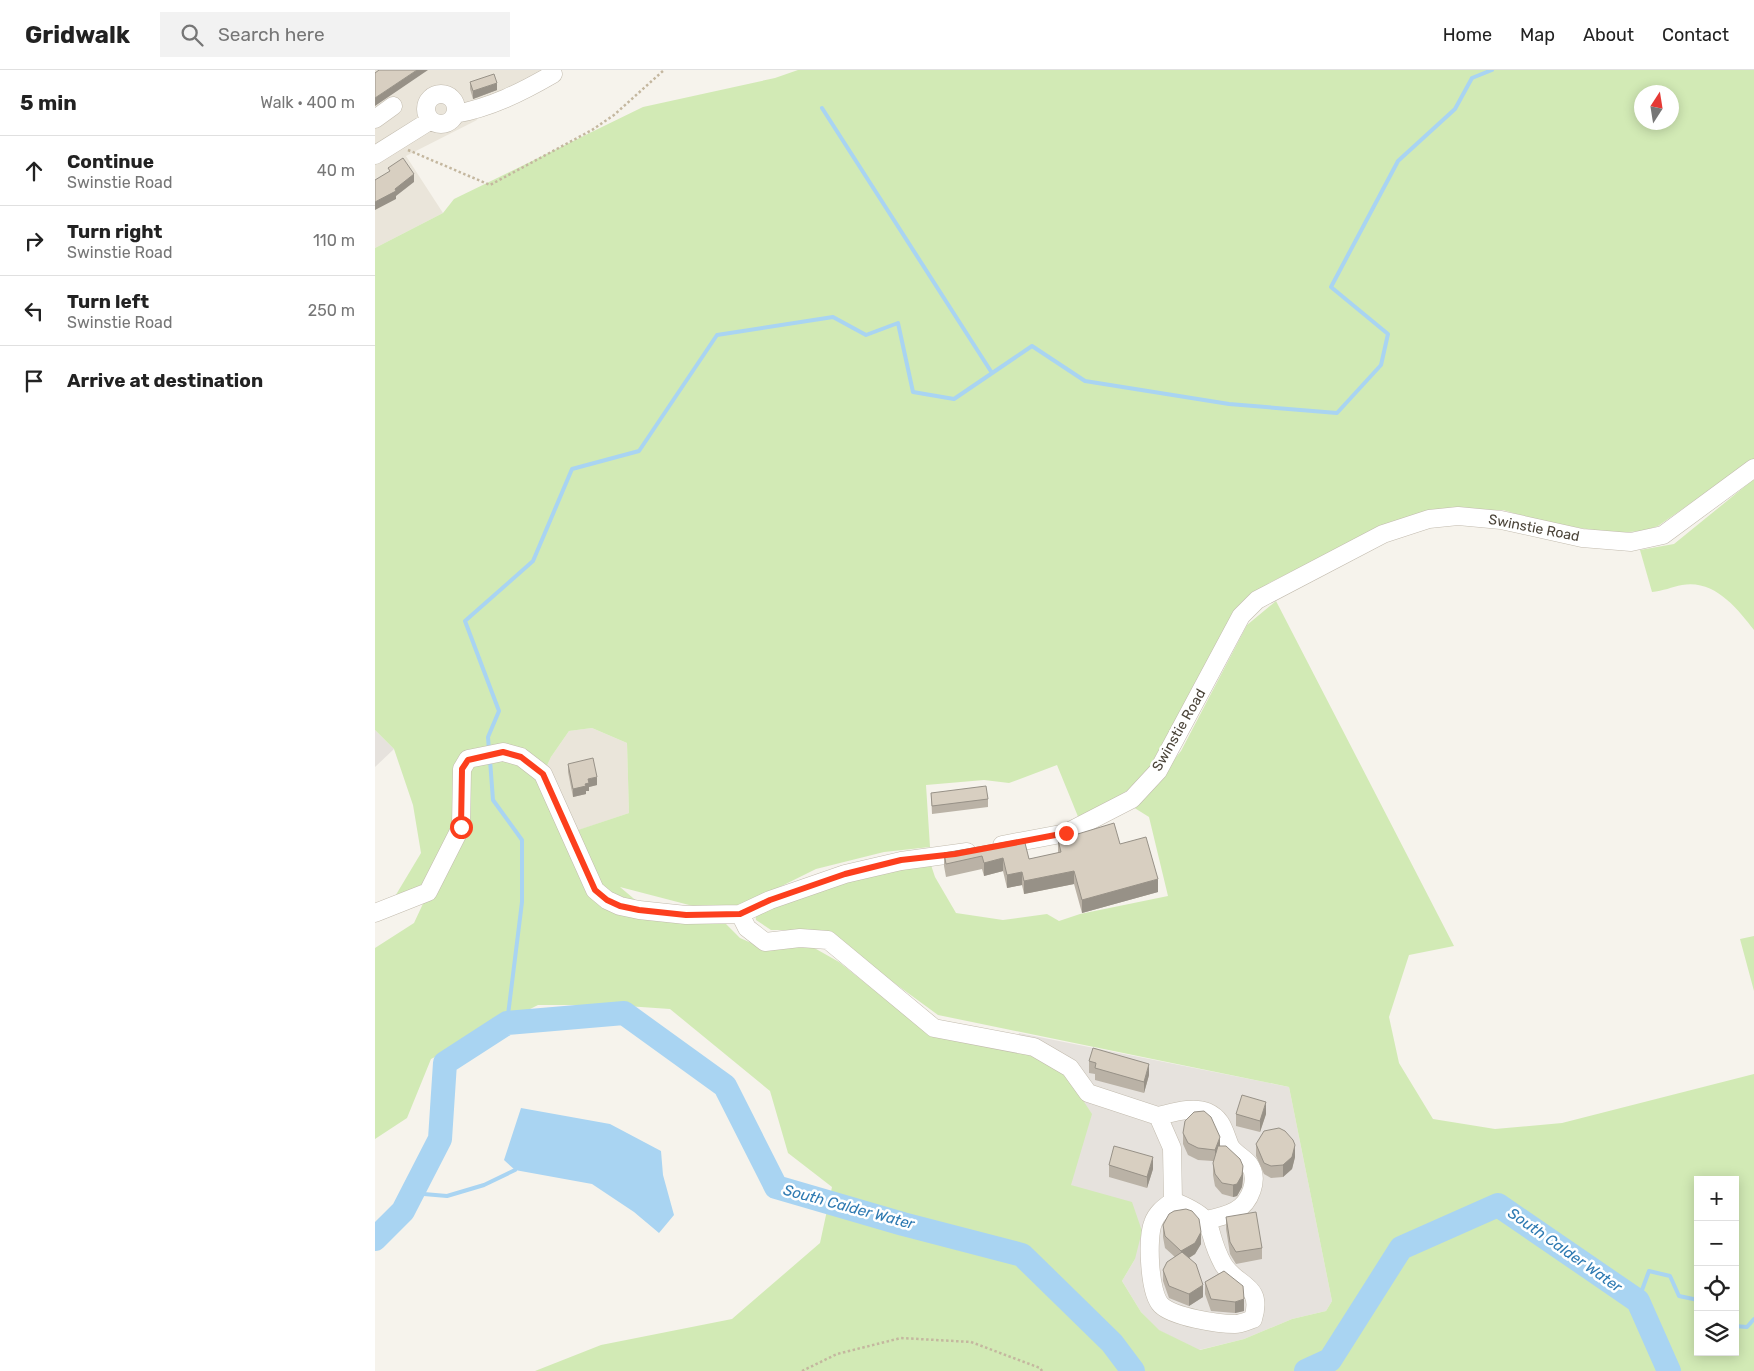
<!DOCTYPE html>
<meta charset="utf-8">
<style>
:root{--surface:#fff;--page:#f2f2f2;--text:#222;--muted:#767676;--line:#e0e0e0}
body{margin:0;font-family:Rubik,sans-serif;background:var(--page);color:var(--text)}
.controls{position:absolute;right:15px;bottom:15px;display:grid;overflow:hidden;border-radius:0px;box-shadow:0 2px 12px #0003}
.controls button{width:45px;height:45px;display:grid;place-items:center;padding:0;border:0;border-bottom:1px solid var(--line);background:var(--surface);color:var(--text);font:25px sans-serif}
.compass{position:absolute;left:1259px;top:15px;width:45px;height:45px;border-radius:50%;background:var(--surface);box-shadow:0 2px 12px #0003;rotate:12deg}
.stop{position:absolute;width:15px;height:15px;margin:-11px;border:4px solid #fc3f1d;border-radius:50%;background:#fff}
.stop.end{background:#fc3f1d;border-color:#fff;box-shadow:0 1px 5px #0008}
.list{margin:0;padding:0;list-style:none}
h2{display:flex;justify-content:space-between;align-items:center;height:65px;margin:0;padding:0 20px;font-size:21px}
h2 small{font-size:16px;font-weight:400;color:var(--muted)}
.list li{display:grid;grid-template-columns:32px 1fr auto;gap:15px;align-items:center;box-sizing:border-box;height:70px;padding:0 20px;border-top:1px solid var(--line)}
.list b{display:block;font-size:19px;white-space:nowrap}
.list p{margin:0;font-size:16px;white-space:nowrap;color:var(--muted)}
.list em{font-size:16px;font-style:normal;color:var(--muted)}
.icon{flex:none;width:28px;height:28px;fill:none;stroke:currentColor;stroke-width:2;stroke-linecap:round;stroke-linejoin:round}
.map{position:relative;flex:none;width:1379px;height:1301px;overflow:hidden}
header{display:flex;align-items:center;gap:30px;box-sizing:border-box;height:70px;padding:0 25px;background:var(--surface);border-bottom:1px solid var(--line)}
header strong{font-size:24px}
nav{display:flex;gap:28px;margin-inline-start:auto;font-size:18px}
.search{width:350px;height:45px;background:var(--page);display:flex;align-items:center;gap:12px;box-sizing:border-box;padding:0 18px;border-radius:0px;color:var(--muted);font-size:19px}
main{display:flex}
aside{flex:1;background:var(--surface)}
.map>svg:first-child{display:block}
.residential{fill:#eae5da}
.industrial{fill:#e6e2dd}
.green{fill:#d2eab5;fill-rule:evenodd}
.water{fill:#a9d4f2}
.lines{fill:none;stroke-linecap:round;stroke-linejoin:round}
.stream{stroke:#a9d4f2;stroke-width:4}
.river{stroke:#a9d4f2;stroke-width:24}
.minor-casing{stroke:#c2bbae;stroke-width:19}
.path{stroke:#c4b79f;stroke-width:2.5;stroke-dasharray:2.5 2.5;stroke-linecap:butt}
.minor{stroke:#fff;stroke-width:18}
.wall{fill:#bab2a6}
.shaded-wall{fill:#979187}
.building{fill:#d8cfc1;stroke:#979187}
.route{stroke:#fc3f1d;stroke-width:6}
.labels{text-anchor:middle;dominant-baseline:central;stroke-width:5;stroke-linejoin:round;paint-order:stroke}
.street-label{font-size:14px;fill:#4b4439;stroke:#fff}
.water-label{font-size:15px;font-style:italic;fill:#2e7ab2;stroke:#fff}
</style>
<header>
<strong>Gridwalk</strong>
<div class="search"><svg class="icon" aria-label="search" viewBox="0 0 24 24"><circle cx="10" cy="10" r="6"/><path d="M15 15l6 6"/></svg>Search here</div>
<nav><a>Home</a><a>Map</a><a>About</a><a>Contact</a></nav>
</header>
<main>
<aside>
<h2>5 min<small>Walk · 400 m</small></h2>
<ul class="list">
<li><svg class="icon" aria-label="ahead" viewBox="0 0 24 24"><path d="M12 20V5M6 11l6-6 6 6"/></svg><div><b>Continue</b><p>Swinstie Road</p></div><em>40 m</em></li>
<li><svg class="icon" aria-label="right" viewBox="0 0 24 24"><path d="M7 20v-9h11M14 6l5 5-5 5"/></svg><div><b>Turn right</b><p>Swinstie Road</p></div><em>110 m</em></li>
<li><svg class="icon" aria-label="left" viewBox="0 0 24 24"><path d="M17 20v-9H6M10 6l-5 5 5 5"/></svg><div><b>Turn left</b><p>Swinstie Road</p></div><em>250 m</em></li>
<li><svg class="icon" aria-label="arrive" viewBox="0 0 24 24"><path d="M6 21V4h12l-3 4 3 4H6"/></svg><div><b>Arrive at destination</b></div></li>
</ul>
</aside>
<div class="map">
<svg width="1379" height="1301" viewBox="0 0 1379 1301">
<rect width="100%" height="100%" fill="#f6f3ec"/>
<path class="residential" d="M0,0H169L98,39L102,50L31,86L68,143L0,178Z
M217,658L252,673L254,743L195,763L168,704L176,687L194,661Z"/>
<path class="industrial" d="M0,660L19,679L0,697Z
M644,963L914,1017L957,1231L951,1241L917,1249L869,1269L824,1280L783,1260L766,1242L747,1211L760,1189L696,1115L640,979Z"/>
<path class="green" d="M423,0H1379V389L1283,456L1268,461L1238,463L1172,453L1128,440H1063L1016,452L894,513L865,537L767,710L743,727L704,749L682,695L634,713L609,710L551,715L555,777L509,782L441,799L368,835L318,836L245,817L284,850L351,854L365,868L390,879L434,875L464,892L514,932L640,979L688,1000L717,1044L696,1115L757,1132L767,1161L760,1189L747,1211L766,1242L784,1260L825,1280L869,1269L917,1249L951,1241L957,1231L914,1017L563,945L507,904L431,860H396L381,850L380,843L495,804L556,795L560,807L581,843L628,850L672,844L684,851L705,844L793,826L774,747L758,737L770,726L806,681L872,555L901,531L1079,876L1034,885L1014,947L1024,993L1058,1049L1120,1059L1187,1053L1379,1004V1301H160L226,1275L357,1249L445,1173L457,1117L413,1083L395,1021L295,939L237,935H163L56,989L32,1048L0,1069V878L39,853L53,823L19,828L46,783L38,735L19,679L0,660V178L68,143L79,129L268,37L400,8ZM1266,22H1296V52H1266ZM217,658L252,673L254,743L194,763L168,704L176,687L194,661ZM1323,1110H1360V1282H1323Z
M1379,409V560C1362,538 1339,509 1307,515C1297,517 1288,521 1277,522L1265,480L1299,474Z
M1379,866V921L1365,869Z"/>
<path class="water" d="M146,1038L235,1054L286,1081L288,1105L299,1145L284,1163L259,1142L217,1114L140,1100L129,1090Z"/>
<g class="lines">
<path class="stream" d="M447,38L617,303
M114,681L113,667L124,641L90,551L158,491L197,399L264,381L342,265L458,247L491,265L523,253L538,322L579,329L657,276L710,311L854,334L962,343L1006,295L1013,264L956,217L1023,91L1080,39L1097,8L1117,0
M115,690L118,730L147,770V832L132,953
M37,1123L72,1126L109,1115L140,1100
M1263,1231L1274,1201L1295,1206L1304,1226L1323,1230
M1360,1256L1372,1257L1379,1249"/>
<path class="river" d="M0,1169L28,1141L65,1069L70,993L132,953L249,943L350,1016L401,1117L528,1154L647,1185L737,1273L758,1301
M931,1301L955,1290L1026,1178L1123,1135L1263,1231L1294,1301"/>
<g class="minor-casing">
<path id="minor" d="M51 39a15 15 0 1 1 30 0a15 15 0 1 1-30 0Z
M80,44C115,38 147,22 178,4
M0,49L18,36
M0,85L56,50
M627,775L691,763L757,729L783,701L866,546L882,530L1008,464L1054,449L1083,446L1126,450L1207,468L1256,472L1288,465L1379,398
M0,843L53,822L86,757L87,699L93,689L128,682L146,687L168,704L220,820L232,830L245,836L264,840L311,845L365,844L395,830L470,804L526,791L592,782
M365,844L372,858L390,872L425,868L453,870L559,958L659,977L695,998L713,1023L783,1046L797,1078L798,1131C790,1137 782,1142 778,1153C772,1168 774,1223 786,1235C798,1247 843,1254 860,1254C866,1254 872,1251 878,1249C889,1213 861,1217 848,1194C827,1156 847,1151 798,1131
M783,1046C797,1043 818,1036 832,1042C848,1049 849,1062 855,1076C859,1083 869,1088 874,1094C885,1109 875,1133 860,1141C851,1146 841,1148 831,1150"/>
</g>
<path class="path" d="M33,80L115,115L217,60L239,45L289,0
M427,1301L462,1284L526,1268L596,1272L665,1298L667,1301"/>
<use href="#minor" class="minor"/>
</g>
<path class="wall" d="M95,12L122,20L98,29L95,19Z
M193,694L222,715L214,717V721H211V724L198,727L193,702Z
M556,723L613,729V737L557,744Z
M683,770L745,774L783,822L707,843L699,814L649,824L647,815L632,818L628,801L609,806L607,799L571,807L569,796V783L654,789L683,783Z
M714,991L774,1005L769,1023L720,1010V1004L714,1003Z
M861,1044H891L885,1062L861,1056Z
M808,1063L845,1076L868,1108L867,1117L862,1126L858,1127L847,1124L840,1116L838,1105V1091L823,1090L813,1085L808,1074Z
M881,1074L920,1087L917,1099L908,1107L896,1108L889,1104L881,1086Z
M734,1095L778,1099L772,1118L734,1107Z
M851,1147L887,1178V1189L861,1194L855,1184L851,1159Z
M788,1155L826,1174L820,1184L814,1188L828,1227L814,1236L794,1228L788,1211V1200L800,1187L790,1178L788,1167Z
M849,1201L869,1241L860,1243L836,1241L830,1224V1212Z"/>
<path class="shaded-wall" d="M42,0H53L0,36V28Z
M122,13V20L98,29V21Z
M39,104V112L21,126V129L0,140V132Z
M222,707V715L214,717V721H211V724L198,727V719L210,714L213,709Z
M628,788V801L609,806V793Z
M699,801V814L649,824V811Z
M647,802V815L632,818V805Z
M783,809V822L707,843V830Z
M774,994V1005L769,1023V1012Z
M891,1032V1044L885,1062V1051Z
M845,1067V1079L840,1091V1080Z
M920,1075V1087L917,1099L908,1107V1095Z
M778,1087V1099L772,1118V1107Z
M868,1096V1108L867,1117L862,1126L858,1127V1115Z
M826,1162V1174L820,1184L806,1193V1181Z
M828,1215V1227L814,1236V1224Z
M869,1229V1241L860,1243V1232Z"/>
<path class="building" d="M4,0H42L0,28V3Z
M119,4L122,13L98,21L95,12Z
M28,88L39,104L20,119L21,121L0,132V110L15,101L13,98Z
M218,688L222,707L213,709L214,713L210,714L211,716L198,719L193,694Z
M611,716L613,729L557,736L556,723Z
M739,753L745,774L771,767L783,809L707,830L699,801L649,811L647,802L632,805L628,788L609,793L607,786L571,794L569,783L649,769L654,789L686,782L683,770Z
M718,978L774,994L769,1012L720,998L721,993L714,991Z
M867,1025L891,1032L885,1051L861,1044Z
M829,1041L836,1047L845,1067L840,1080L823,1078L813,1073L808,1063L810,1051L819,1042Z
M904,1058L910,1061L918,1070L920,1075L917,1087L908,1095L896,1096L889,1093L881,1074L889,1061Z
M739,1076L778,1087L772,1107L734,1095Z
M843,1076H851L865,1089L868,1096L867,1105L862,1114L858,1115L847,1113L840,1104L838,1093Z
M811,1139L817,1141L824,1149L826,1162L820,1173L806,1181L790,1166L788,1155L794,1144L799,1141Z
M881,1142L887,1178L861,1182L855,1172L851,1147Z
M807,1182L821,1194L828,1215L814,1224L794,1216L788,1200L792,1192Z
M849,1201L868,1216L869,1229L860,1232L836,1229L830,1212Z"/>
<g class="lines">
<path class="route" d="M86,757L87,699L93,690L128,682L146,687L168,704L220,820L232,830L245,836L264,840L311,845L365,844L395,830L470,804L526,790L580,784L691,763"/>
</g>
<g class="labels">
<g class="street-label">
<text transform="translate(1159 458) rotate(11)">Swinstie Road</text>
<text transform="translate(804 660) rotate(-60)">Swinstie Road</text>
</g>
<g class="water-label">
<text transform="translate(474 1137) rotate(15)">South Calder Water</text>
<text transform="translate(1190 1180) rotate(35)">South Calder Water</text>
</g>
</g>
</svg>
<div class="controls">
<button>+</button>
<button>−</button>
<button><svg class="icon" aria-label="locate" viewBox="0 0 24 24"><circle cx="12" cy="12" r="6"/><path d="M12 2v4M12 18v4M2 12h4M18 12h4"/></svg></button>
<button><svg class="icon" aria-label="layers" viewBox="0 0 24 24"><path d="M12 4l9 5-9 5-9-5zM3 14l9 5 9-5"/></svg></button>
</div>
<svg class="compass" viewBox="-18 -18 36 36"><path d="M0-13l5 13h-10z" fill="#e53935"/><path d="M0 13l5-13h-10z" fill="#767676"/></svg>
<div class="stop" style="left:86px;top:757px"></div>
<div class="stop end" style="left:691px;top:763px"></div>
</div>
</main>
